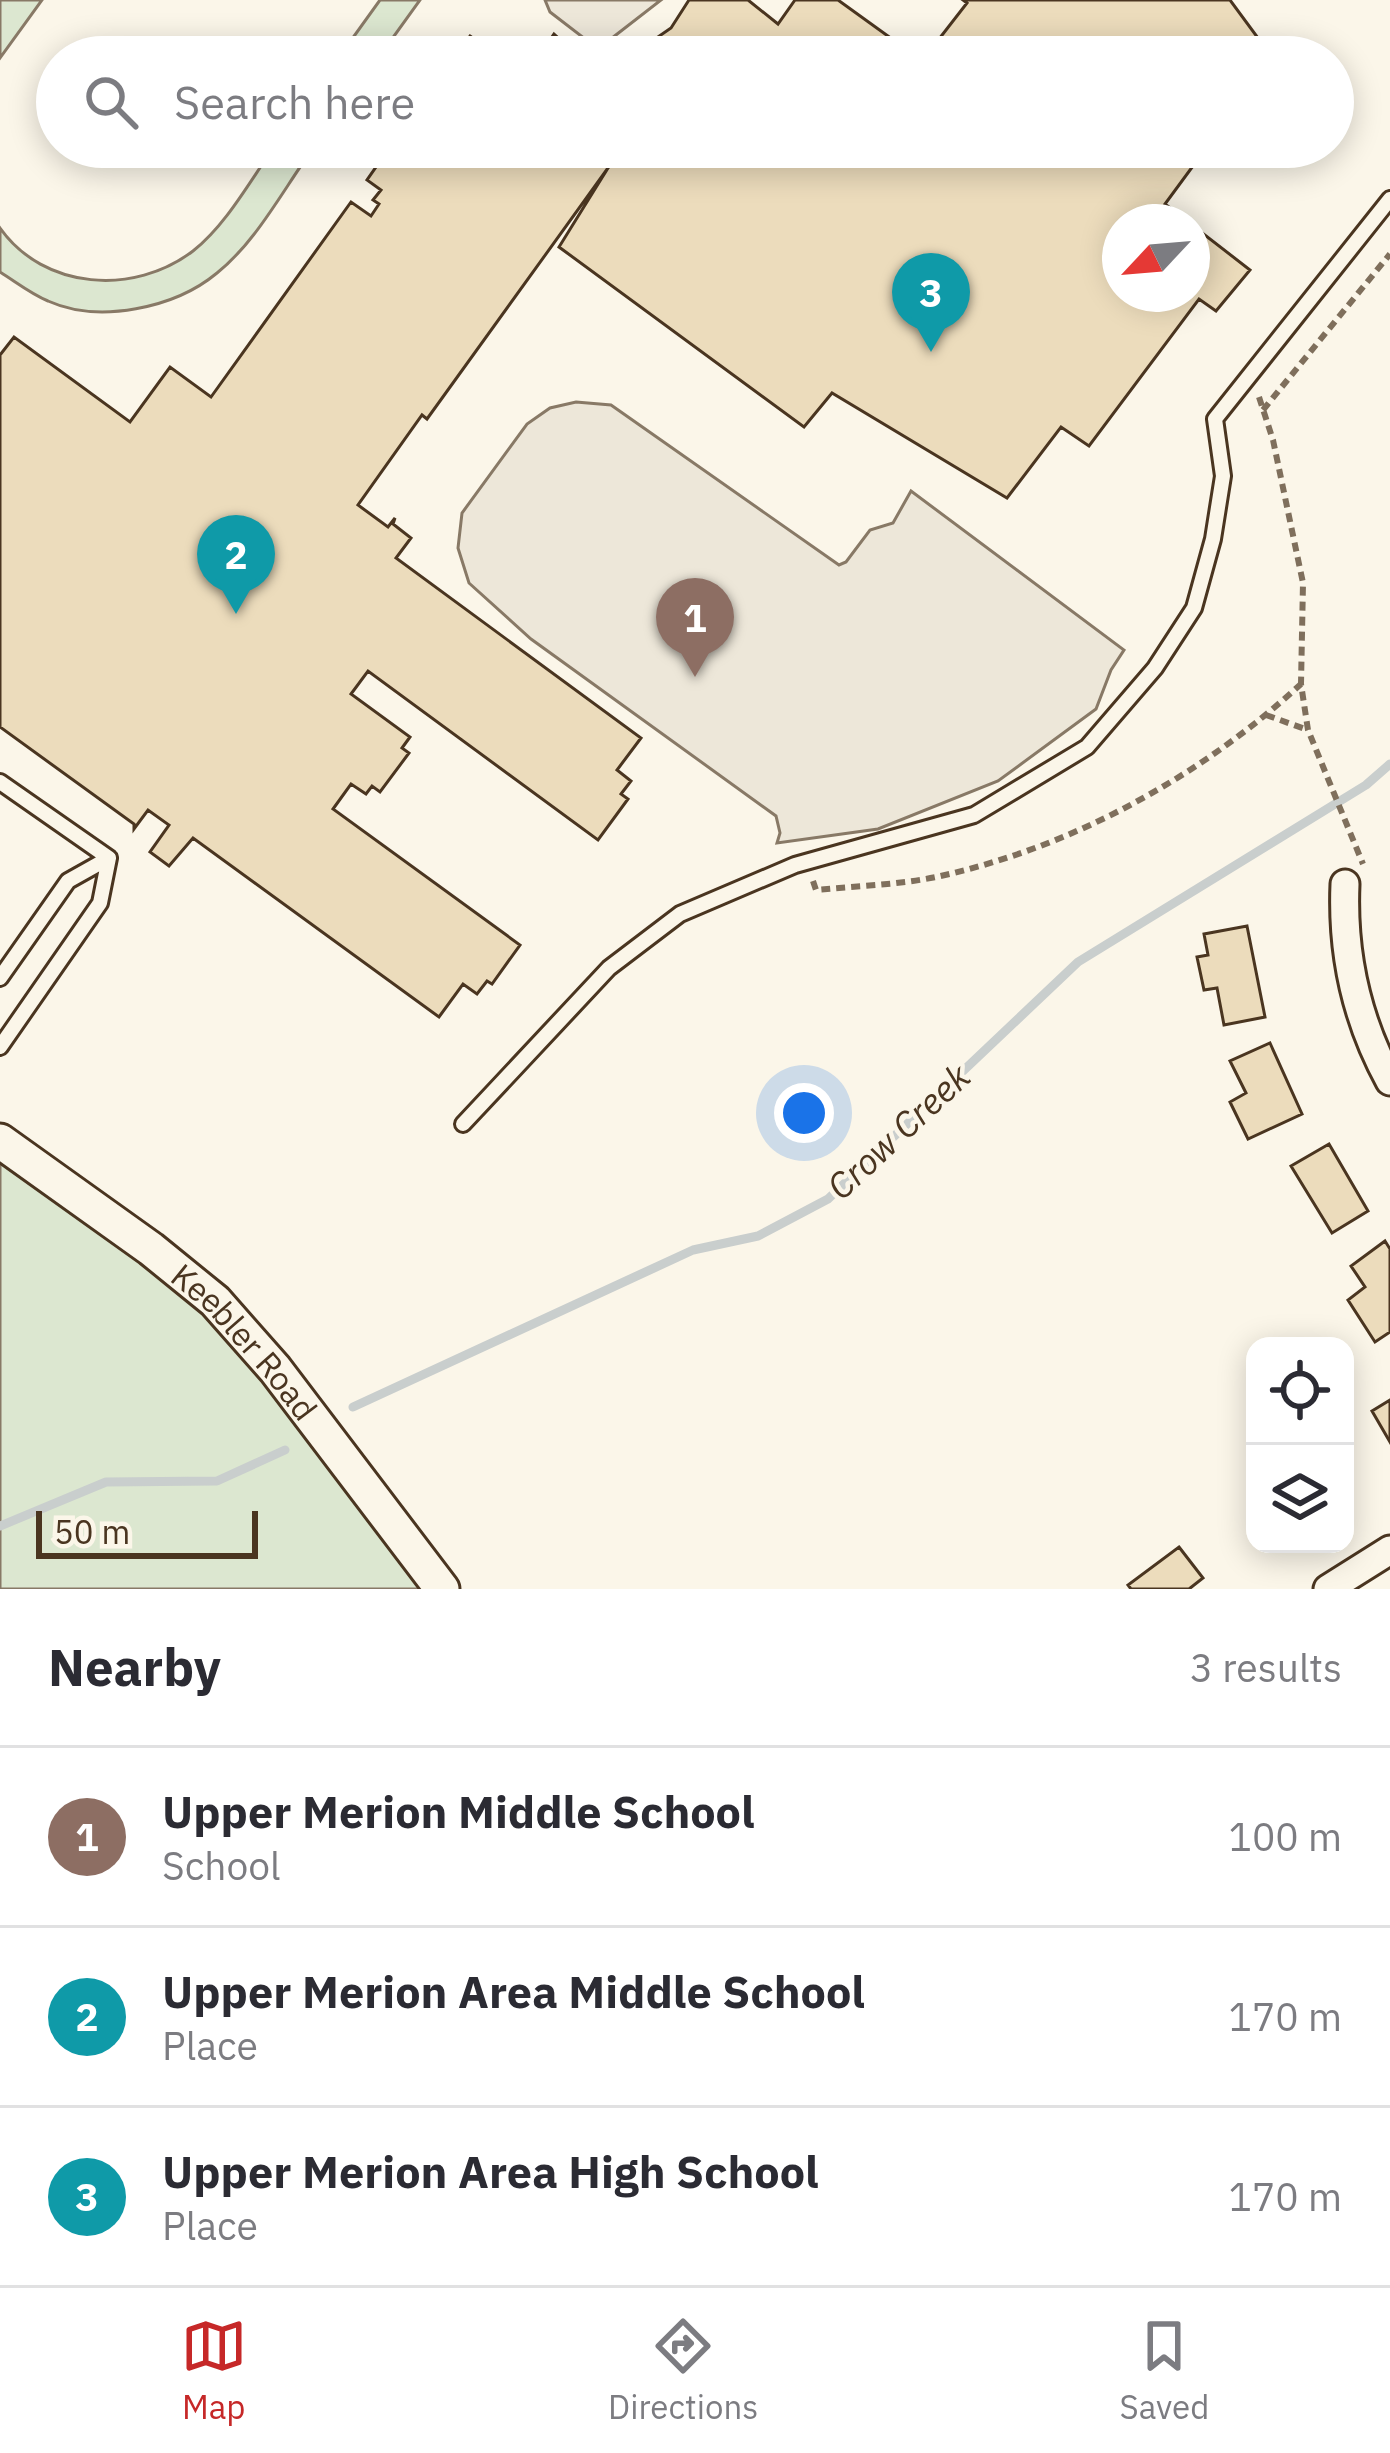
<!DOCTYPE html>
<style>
:root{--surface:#fff;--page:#f7f7f7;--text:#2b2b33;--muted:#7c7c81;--line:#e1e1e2;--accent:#c62828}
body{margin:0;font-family:"IBM Plex Sans",sans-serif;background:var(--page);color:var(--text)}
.controls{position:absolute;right:36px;bottom:36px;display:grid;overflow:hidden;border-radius:24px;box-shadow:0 6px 30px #0003}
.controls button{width:108px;height:108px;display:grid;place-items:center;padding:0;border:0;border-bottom:3px solid var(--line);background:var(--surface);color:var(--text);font:60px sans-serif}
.compass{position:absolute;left:1102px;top:204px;width:108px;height:108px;border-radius:50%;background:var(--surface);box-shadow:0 6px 30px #0003;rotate:244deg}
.scale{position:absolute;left:36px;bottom:30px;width:222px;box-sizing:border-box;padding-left:12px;border:6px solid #4a3520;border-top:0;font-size:33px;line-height:42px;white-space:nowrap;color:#4a3520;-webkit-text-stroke:9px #fbf6e9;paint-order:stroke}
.you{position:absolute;left:804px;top:1113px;width:42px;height:42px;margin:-30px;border:9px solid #fff;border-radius:50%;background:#1a73e8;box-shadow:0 0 0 18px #1a73e833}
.badge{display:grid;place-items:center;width:78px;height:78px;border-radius:50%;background:var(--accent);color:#fff;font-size:39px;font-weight:700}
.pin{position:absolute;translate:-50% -99px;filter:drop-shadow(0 3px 6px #0008)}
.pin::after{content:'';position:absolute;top:63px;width:42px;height:36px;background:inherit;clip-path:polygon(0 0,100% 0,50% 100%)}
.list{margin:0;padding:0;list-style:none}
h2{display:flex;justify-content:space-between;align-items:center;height:156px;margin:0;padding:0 48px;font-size:51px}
h2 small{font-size:39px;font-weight:400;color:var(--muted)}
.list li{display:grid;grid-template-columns:78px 1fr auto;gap:36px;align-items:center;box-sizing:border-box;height:180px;padding:0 48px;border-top:3px solid var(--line)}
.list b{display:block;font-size:45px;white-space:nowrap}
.list p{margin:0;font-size:39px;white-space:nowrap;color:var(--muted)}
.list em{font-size:39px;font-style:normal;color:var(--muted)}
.icon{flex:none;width:66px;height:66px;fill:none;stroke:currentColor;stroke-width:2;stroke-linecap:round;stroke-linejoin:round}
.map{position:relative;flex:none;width:1390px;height:1589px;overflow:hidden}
.search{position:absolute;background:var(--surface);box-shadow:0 6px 30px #0003;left:36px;right:36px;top:36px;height:132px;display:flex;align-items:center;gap:30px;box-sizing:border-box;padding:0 42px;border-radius:66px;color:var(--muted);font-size:45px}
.sheet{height:696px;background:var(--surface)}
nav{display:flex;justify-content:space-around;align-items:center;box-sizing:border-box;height:168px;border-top:3px solid var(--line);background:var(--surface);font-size:33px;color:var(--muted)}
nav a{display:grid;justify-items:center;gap:6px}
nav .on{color:var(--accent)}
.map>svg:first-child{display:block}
.green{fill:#dce7d0;stroke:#887966;stroke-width:3}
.parking{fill:#ede7d9;stroke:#887966;stroke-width:3}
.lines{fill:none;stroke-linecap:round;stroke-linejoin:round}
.stream{stroke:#c9cecd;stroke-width:9}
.building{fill:#ecdcbc;stroke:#4a3520;stroke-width:3}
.service-casing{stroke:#4a3520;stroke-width:20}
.minor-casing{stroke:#4a3520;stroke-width:33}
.tertiary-casing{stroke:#4a3520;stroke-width:39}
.path{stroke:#7f6f5c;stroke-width:6;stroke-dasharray:9 6;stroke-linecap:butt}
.service{stroke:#fbf6e9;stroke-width:14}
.minor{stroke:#fbf6e9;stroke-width:27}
.tertiary{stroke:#fbf6e9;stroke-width:33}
.labels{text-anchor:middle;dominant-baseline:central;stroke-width:9;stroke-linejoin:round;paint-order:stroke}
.street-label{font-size:33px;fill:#4a3520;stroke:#fbf6e9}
.water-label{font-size:36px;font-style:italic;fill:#4a3520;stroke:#fbf6e9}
</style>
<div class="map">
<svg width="1390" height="1589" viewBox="0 0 1390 1589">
<rect width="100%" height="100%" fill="#fbf6e9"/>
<path class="green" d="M0,0H42L0,58Z
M380,0H420L379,57H339Z
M274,147H314C284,188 257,241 217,273C175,308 99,324 48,301C31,294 16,282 0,272V228C44,290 134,296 193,251C226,225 250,181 274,147Z
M0,1141L151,1249L442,1589H0Z"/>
<path class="parking" d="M545,0H661L603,45L585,39L550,12Z
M576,402L611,405L839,565L846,562L870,530L893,523L911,491L1124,650L1111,670L1096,709L998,781L878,829L777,843L780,833L776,816L531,639L469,583L458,548L462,513L527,424L550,408Z"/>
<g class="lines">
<path class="stream" d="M353,1407L693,1250L758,1236L828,1199L1078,962L1366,785L1390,764
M0,1526L106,1482L217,1481L285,1450"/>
</g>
<path class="building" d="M689,0H748L778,24L795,0H838L917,57H629L671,28Z
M963,0H1230L1272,57H925L967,3Z
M554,34L574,52L579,57H538Z
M470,36L484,46L487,42L509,57H455Z
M390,147H574L580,153L584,147H593L609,158L604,165L608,168L427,419L422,415L358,505L388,527L395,518L393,524L411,538L396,558L641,738L617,770L631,781L621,794L628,799L598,840L368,671L351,694L410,737L402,748L409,753L380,792L372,786L366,794L351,784L333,809L520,945L492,984L487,981L477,994L463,984L439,1017L193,838L169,866L150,852L169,825L148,810L134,829V824L0,727V355L14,337L130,422L170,367L211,397L351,202L371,216L379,204L373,200L381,190L367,180Z
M593,147H1207L1165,204L1188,222H1120V294H1192V225L1250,270L1216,311L1199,299L1089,446L1061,427L1007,498L832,393L804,427L559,247L608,168L609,158Z
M1247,926L1265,1017L1224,1025L1217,988L1204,990L1197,957L1208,955L1204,934Z
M1270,1043L1302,1114L1248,1139L1230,1102L1246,1093L1230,1061Z
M1329,1144L1368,1211L1332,1233L1291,1166Z
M1385,1241L1390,1249V1332L1375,1342L1348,1300L1365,1287L1351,1266Z
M1390,1400V1442L1372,1411Z
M1179,1547L1203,1578L1189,1589H1131L1128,1585Z"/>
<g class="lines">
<g class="service-casing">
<path id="service" d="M0,782L109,858
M0,978L68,881L109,858
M0,1047L100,903L109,858
M463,1124L609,968L680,914L795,865L974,815L1087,747L1155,668L1194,608L1213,539L1223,476L1215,419L1390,199"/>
</g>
<g class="minor-casing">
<path id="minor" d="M1345,884C1342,954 1356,1019 1390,1081
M1328,1589L1390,1550"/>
</g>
<g class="tertiary-casing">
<g id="tertiary">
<path id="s1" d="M0,1141L151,1249L215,1301L275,1369L442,1589"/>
</g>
</g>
<path class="path" d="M1259,397L1273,440L1303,583L1301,684L1308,730L1363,864
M1263,410L1390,254
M1266,715L1308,730
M813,881L816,890C855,886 897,885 936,877C1071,848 1200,777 1301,684"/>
<use href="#service" class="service"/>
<use href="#minor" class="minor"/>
<use href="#tertiary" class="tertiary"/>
</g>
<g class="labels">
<g class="street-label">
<text stroke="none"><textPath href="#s1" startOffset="318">Keebler Road</textPath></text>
</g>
<g class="water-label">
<text transform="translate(898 1131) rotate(-43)">Crow Creek</text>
</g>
</g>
</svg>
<div class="controls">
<button><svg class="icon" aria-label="locate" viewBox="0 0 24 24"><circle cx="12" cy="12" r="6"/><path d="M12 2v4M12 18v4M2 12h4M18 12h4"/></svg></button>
<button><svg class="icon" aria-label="layers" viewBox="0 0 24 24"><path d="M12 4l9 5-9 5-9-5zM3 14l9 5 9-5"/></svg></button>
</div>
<svg class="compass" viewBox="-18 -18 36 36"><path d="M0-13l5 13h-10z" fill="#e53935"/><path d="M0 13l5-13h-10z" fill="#7c7c81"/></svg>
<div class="scale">50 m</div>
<div class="you"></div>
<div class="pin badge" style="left:695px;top:677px;background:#8d6e63">1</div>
<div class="pin badge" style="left:236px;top:614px;background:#0f9aa8">2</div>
<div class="pin badge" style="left:931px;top:352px;background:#0f9aa8">3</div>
<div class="search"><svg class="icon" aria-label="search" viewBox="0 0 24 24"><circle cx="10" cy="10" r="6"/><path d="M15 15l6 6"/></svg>Search here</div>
</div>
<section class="sheet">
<h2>Nearby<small>3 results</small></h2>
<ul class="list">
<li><span class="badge" style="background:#8d6e63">1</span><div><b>Upper Merion Middle School</b><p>School</p></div><em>100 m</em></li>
<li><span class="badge" style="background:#0f9aa8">2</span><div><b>Upper Merion Area Middle School</b><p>Place</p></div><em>170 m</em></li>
<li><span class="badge" style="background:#0f9aa8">3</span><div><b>Upper Merion Area High School</b><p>Place</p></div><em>170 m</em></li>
</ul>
</section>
<nav>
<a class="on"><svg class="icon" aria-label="map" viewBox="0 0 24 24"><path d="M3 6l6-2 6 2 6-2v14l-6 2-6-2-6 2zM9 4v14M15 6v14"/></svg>Map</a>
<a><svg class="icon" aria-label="directions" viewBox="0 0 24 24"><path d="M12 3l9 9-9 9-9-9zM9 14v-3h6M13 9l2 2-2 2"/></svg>Directions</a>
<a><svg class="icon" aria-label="saved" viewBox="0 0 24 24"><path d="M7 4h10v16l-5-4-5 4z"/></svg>Saved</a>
</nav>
